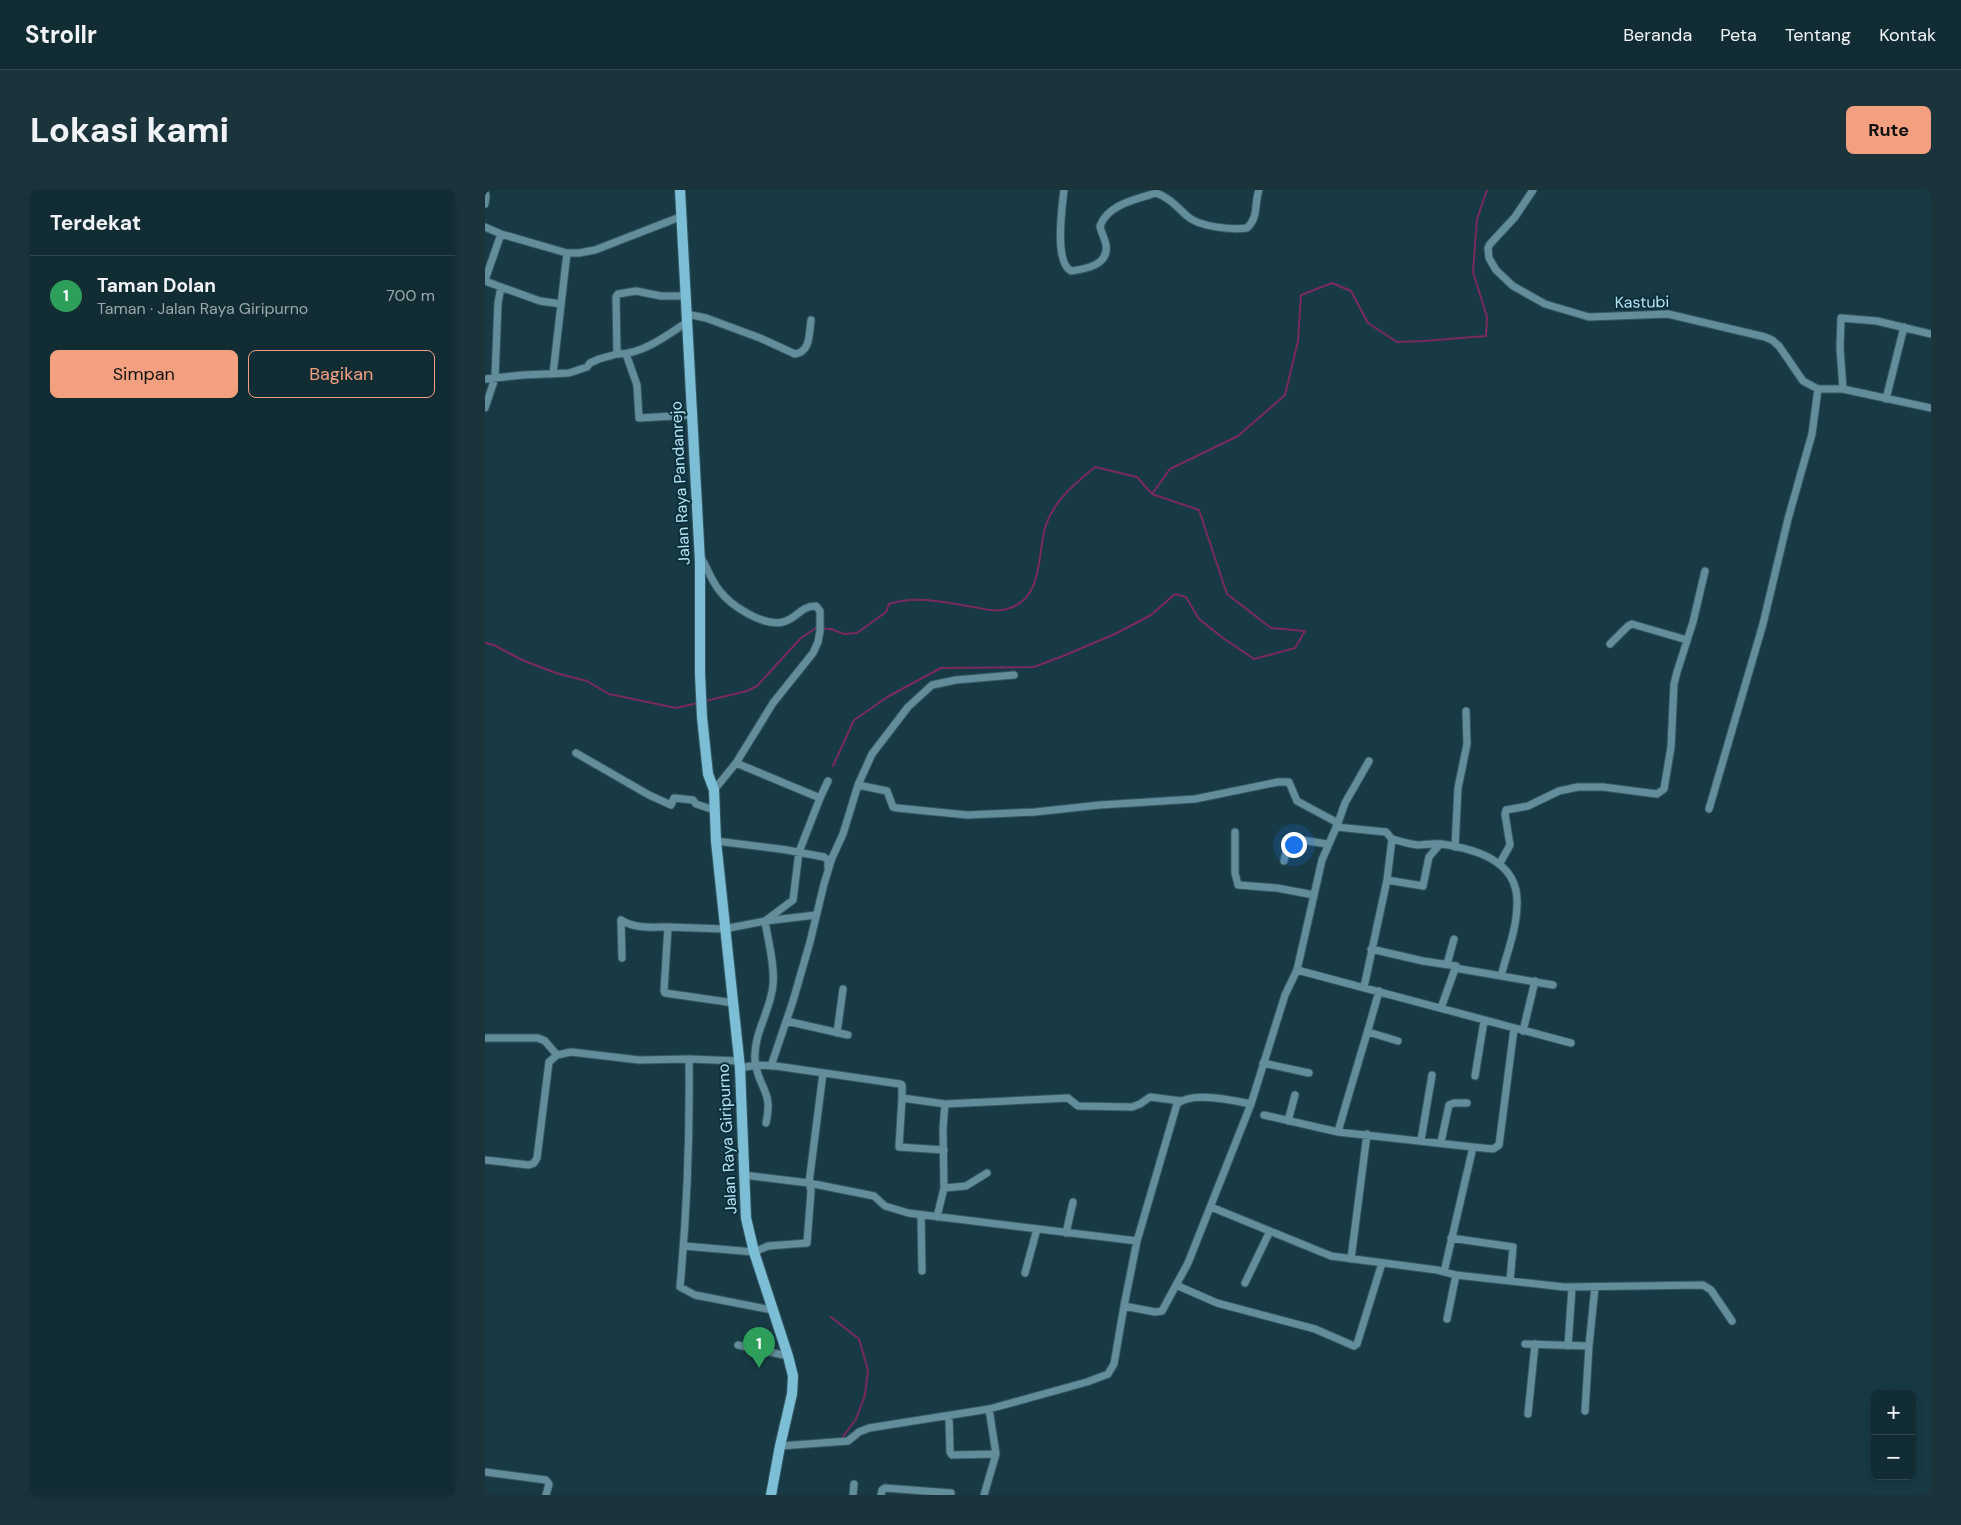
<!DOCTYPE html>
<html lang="id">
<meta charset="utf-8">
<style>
:root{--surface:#122c34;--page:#1b343c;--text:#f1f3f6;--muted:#9ca7ac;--line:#31484f;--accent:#f2a080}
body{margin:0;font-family:"DM Sans",sans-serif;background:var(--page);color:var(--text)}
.controls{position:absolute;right:15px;bottom:15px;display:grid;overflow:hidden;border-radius:8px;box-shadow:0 2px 8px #0003}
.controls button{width:45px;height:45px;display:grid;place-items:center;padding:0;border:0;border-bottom:1px solid var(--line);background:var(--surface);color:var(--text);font:25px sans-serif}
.you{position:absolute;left:808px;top:654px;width:18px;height:18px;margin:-12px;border:4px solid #fff;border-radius:50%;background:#1a73e8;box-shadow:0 0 0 8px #1a73e833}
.badge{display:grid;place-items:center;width:32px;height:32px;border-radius:50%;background:var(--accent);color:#fff;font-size:16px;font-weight:700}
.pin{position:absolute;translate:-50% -41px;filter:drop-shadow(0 1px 2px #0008)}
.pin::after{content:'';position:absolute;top:26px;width:18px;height:15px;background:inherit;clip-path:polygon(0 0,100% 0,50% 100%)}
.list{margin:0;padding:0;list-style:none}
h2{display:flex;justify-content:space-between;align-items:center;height:65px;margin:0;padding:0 20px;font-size:21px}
h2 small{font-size:16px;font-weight:400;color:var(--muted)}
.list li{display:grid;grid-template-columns:32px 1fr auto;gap:15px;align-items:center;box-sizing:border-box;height:80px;padding:0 20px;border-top:1px solid var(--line)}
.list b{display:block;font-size:19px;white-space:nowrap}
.list p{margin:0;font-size:16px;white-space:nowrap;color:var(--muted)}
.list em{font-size:16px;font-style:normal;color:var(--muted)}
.actions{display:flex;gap:10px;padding:15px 20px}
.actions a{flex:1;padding:11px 0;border:1px solid var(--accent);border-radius:8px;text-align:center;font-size:18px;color:var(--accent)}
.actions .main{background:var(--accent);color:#111}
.map{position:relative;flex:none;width:1446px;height:1305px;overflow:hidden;border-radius:8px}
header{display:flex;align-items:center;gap:30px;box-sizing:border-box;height:70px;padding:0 25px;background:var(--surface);border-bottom:1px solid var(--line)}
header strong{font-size:24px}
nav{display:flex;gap:28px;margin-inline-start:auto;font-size:18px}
.intro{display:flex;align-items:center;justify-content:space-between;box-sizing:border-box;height:120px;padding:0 30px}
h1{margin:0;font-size:35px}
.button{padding:12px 22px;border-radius:8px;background:var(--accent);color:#111;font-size:18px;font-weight:700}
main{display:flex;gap:30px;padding:0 30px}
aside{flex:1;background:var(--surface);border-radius:8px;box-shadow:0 2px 8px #0003}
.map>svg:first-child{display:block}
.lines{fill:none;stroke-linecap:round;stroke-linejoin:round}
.stream{stroke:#7b2961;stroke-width:2}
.minor-casing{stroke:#345864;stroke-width:9}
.secondary-casing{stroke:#345864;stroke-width:12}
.minor{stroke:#648d9b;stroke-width:7}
.secondary{stroke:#7cbed5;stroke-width:10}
.labels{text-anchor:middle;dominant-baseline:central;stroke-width:4;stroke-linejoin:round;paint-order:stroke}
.street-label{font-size:16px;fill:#b3e2f4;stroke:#0c2f3a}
</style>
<header>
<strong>Strollr</strong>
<nav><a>Beranda</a><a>Peta</a><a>Tentang</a><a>Kontak</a></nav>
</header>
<div class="intro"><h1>Lokasi kami</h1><a class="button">Rute</a></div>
<main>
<aside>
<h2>Terdekat<small></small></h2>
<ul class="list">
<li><span class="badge" style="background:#2e9e5b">1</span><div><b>Taman Dolan</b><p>Taman · Jalan Raya Giripurno</p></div><em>700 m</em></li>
</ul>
<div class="actions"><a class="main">Simpan</a><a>Bagikan</a></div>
</aside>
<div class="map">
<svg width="1446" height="1305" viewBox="0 0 1446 1305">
<rect width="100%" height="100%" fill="#183a45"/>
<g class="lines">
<path class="stream" d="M0,453L9,455L37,470L71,483L102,491L124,504L191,518L213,513
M220,511L262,501L272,496L316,448L331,438L346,439L359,444L372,443L401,422L404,414C431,405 460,412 488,417C501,419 512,423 525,418C559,407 552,362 561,335C570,309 590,294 610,277L652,287L667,304
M348,576L369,530L404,506L456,478L549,477L578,466L630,444L666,425L690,404L701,407L714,429L738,448L769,469L810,458L820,441L786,438L742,404L714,320L667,304L685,279L753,246L800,205L813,151L816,105L847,93L866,101L883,133L912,152L939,151L1001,146L1002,127L988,82L992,29L1002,0
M346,1127L374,1149L383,1180L380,1205L371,1229L357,1248"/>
<g class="minor-casing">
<path id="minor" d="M579,0C577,17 569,72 586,81C601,79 624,75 621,55C620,49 616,42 615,36C623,14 652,9 671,3C685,8 691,16 702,26C714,37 746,40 762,38C774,27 769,14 774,0
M1048,0L1030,27L1005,54L1003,58L1004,68L1011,80L1028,96L1060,114L1104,127L1183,124L1280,147L1287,150L1294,156L1318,191L1333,199H1358L1446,218
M0,2L1,6L0,14
M0,37L16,44L82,63
M0,90L16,44
M0,91L16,97
M200,106H176L151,101L133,104L131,107L132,164C156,165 183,145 202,132
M201,124L221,128L275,148L310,164C326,162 324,142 326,130
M141,164L152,195L154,228L207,225
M68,184L82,63H94L110,60L195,27
M0,189L38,185L84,183L102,177L105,173L114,169L132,164
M1358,199L1355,158L1356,128L1392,131L1446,144
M1401,209L1419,137
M0,218L10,188L13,113L16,97L55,111L76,114
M215,366C222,377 226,390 234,400C245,415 278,437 298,432C312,429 315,416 331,416L335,421V441L333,452L328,463L288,513L251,573L229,600
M1125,454L1143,436L1147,434L1202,450
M91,563L164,605L186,615L189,608L208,610L211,614L229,620
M251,573L335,608L314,662L308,710L280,731C283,751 290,775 288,795C286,820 268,844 270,870C272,897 289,900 281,933
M373,595L387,564L423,517L447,495L471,490L529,485
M335,608L343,591
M1224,619L1278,434L1303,329L1327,244L1333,199
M853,633L860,613L884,571
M851,637L901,642L907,649L902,690L879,797
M750,642V683L753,695L792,698L829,705
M907,649C915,651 924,654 933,655C941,655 949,653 956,654C991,659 1034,671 1032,714C1032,738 1022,763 1016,786
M231,651L302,660L339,667L343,670V677
M970,657L973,598L982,554L981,521
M799,671L804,648L842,654
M1015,673L1025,655L1020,624L1021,620L1043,616L1074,601L1093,597H1118L1172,604L1179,599L1186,557L1189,494L1192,482L1208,432L1220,381
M902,690L938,696L944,667L955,654
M136,730C150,739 167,737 183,737
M136,730L137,768
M886,759L938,771L971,776L956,818
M962,774L969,749
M970,778L1068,795
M249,813L180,803L179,801L183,737L239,739L280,731L331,725
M301,831L363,845
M1038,841L1050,791
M883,842L913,851
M352,843L358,799
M0,848H53L60,851L72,865
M204,869C205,945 202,1021 195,1097L210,1105L287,1120
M778,873L824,883
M286,876L308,811L325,752L339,694L347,668L358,644L373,595L402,601L408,617L412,618L482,625L550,622L615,615L710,609L793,592H804L812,611L853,633L837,670L812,780
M255,878L271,875L291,876L415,894L417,895V908L460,914
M990,886L999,831
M417,908L414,957L459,960
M766,914L800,805L812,780L1086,853
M779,925L853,942L988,957L959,1082
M803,931L810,905
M853,942C866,895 881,849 894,801
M936,950L947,885
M956,952L964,915L969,913H982
M988,957L1008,959L1014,955L1029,839
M0,970L44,975L49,973L52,968L64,872L72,865L86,862L154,870L204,869L254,871
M258,985L324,993L389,1006L400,1016L423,1023L652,1051
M459,998L481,996L502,983
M726,1017L846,1066L952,1080L971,1085L1079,1097L1218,1095L1226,1100L1247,1131
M436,1025L437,1081
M452,1027L459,998L458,938L460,914L583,908L593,916L647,917L655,914L665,907L696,911
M581,1043L588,1012
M966,1048L1028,1057L1025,1091
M199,1056L269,1062L283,1056L322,1053L326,1001L324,993L338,883
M866,1069L882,944
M540,1083L552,1039
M760,1093L785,1041
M691,1095L732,1113L830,1139L869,1156L872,1154L897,1073
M962,1129L971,1085
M1040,1154L1104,1156L1100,1221
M253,1155L303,1166
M1083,1156L1087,1097
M1104,1156L1110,1097
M1043,1224L1050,1154
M464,1226L465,1262L467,1265L511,1264
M295,1256L363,1251L374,1242L384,1238L504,1219L602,1192L623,1184L629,1174L639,1116L670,1122L677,1121L703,1073L766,914C748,910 706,901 692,914L652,1051L639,1116
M0,1282L61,1290L64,1294L61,1305
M368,1305L369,1294
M396,1305L397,1300L400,1298L466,1303
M499,1305L511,1264L504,1219"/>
</g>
<g class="secondary-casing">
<path id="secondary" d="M195,0L215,372V484L217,527L223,584L229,600L231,651L255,878L261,1028L269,1062L303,1166L308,1186L307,1204L295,1256L286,1305"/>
</g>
<use href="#minor" class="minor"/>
<use href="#secondary" class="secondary"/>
</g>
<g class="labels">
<g class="street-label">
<text transform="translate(1157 112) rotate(-1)">Kastubi</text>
<text transform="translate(195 293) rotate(-93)">Jalan Raya Pandanrejo</text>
<text transform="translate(242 949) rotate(-93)">Jalan Raya Giripurno</text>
</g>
</g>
</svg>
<div class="controls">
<button>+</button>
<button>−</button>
</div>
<div class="you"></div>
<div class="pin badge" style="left:274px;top:1178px;background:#2e9e5b">1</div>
</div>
</main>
